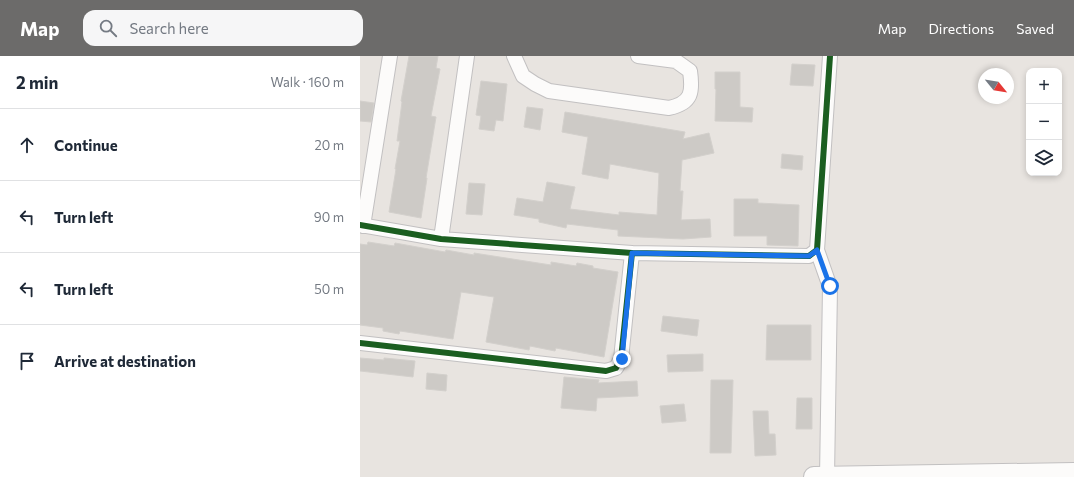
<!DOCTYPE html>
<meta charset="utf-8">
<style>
:root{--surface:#fff;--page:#f6f6f7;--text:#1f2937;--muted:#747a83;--line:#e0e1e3;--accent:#6c6b6a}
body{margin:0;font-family:Commissioner,sans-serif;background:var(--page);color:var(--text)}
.controls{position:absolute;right:12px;top:12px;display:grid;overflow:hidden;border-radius:8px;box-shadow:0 2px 6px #0003}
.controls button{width:36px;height:36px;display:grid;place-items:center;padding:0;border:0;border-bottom:1px solid var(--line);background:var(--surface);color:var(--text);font:20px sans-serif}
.compass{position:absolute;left:618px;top:12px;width:36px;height:36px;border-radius:50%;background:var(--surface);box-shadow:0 2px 6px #0003;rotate:120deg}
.stop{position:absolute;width:12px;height:12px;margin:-9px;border:3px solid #1a73e8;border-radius:50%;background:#fff}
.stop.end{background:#1a73e8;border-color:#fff;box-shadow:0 1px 4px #0008}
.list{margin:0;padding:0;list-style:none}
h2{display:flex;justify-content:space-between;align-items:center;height:52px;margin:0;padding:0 16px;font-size:17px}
h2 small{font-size:13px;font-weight:400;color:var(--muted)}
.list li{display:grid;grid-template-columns:26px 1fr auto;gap:12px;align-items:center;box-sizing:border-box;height:72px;padding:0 16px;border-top:1px solid var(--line)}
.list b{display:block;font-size:15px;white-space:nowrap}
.list em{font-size:13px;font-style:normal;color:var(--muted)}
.icon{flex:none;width:22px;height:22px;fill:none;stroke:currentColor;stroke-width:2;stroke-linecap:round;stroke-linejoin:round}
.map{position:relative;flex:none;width:714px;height:421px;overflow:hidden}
header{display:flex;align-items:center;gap:24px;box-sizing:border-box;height:56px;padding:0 20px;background:var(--accent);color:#fff}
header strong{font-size:19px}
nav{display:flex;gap:22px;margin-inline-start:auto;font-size:14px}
.search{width:280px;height:36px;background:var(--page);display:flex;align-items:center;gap:10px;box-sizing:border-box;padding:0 14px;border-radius:12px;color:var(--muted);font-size:15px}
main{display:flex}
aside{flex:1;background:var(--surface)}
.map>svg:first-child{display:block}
.building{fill:#cdcac6;stroke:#d3d0cc}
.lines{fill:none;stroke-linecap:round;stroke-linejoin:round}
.street-casing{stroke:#c2c0c1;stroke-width:16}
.secondary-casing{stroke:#c2c0c1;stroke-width:22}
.street{stroke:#fcfbfa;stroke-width:14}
.secondary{stroke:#fcfbfa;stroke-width:20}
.cycleway-casing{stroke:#fff;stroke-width:8}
.cycleway{stroke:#1b5e20;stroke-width:6}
.route{stroke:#1a73e8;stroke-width:5}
</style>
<header>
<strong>Map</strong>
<div class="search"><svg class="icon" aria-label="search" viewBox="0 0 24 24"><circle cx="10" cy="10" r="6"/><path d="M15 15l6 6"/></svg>Search here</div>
<nav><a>Map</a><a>Directions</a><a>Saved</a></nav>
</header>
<main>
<aside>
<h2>2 min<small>Walk · 160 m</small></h2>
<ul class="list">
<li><svg class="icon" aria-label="ahead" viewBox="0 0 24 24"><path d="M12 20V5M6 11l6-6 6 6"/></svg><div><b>Continue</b></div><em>20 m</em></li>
<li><svg class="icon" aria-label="left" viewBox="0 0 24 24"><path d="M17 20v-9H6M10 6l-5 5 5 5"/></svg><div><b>Turn left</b></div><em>90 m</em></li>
<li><svg class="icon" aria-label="left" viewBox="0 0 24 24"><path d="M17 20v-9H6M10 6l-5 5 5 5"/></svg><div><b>Turn left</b></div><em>50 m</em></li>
<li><svg class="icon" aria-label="arrive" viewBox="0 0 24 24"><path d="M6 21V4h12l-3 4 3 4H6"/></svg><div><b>Arrive at destination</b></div></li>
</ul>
</aside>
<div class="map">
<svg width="714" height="421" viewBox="0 0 714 421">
<rect width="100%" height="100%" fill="#e8e4e0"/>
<path class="building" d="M49,0H78L76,12L80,13L71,60L76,61L66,122H67L61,162L29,156L36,113H35L40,85H37L42,46L41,45Z
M432,8L455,9L453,30L430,29Z
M355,16H380V51L393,52L392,66L355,65L356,33H355Z
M121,25L147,28L143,65L136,64L134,75L119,73L121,60L116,59Z
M0,45L14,47L11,66L0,65Z
M167,51L183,53L180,74L164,71Z
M205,56L325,76L323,83L349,77L354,97L322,104L320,135H323L321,164L350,163L351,181L323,183L258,180V174L207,168L206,172L179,166V163L154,159L157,142L183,146L187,126L215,131L210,153L259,159V156L297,159L299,117L250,108L248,123L222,118L228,81L202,76Z
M422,98L443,100L442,114L421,112Z
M109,127L125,128L122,159L106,158Z
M374,143H398V147L439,149L438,190L407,189V180H374Z
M8,186L34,190L35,187L85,196L86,194L114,199V197L191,209V206L216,210L217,207L233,210V212L258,216L244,301L196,292L195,295L170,290L169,294L126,286L134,241L101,236L93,283L40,275L39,278L23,275V272L0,269V188L7,189Z
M303,260L339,264L337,280L301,275Z
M407,269H451V304H406Z
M343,298V315L308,316L307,299Z
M0,302L24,304V302L55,305L53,321L0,315Z
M67,317L87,319L86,335L66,333Z
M204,321L239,324L238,327L277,325L278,340L237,342L236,355L201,352Z
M351,324H373L371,397H350Z
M437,342H452V373H436Z
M324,348L326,365L302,367L300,350Z
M393,355H408L409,378H415L416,399L395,400Z"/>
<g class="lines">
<g class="street-casing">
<path id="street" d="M154,0L163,20L175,28L189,35L309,52C332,47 333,36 330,15L316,5L278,0
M0,169L81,183L272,197L449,200L457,194L470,0
M3,170L30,0
M81,183L107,0
M457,194L470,231L467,421
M0,287L246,315L256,312L261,303L272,197"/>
</g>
<g class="secondary-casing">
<path id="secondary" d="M454,421L714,417"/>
</g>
<use href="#street" class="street"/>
<use href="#secondary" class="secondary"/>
<g class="cycleway-casing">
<path id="cycleway" d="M0,169L81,183L272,197L449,200L457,194L470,0
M0,287L246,315L256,312L261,303L272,197"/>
</g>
<use href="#cycleway" class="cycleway"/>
</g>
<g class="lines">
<path class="route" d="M262,303L272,197L449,200L457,194L470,230"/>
</g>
</svg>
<div class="controls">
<button>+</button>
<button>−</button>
<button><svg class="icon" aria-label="layers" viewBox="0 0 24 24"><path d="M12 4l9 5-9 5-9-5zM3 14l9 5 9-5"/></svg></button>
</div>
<svg class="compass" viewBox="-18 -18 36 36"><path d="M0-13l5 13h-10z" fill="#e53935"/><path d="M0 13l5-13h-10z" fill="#747a83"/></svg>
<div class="stop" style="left:470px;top:230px"></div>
<div class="stop end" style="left:262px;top:303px"></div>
</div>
</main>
